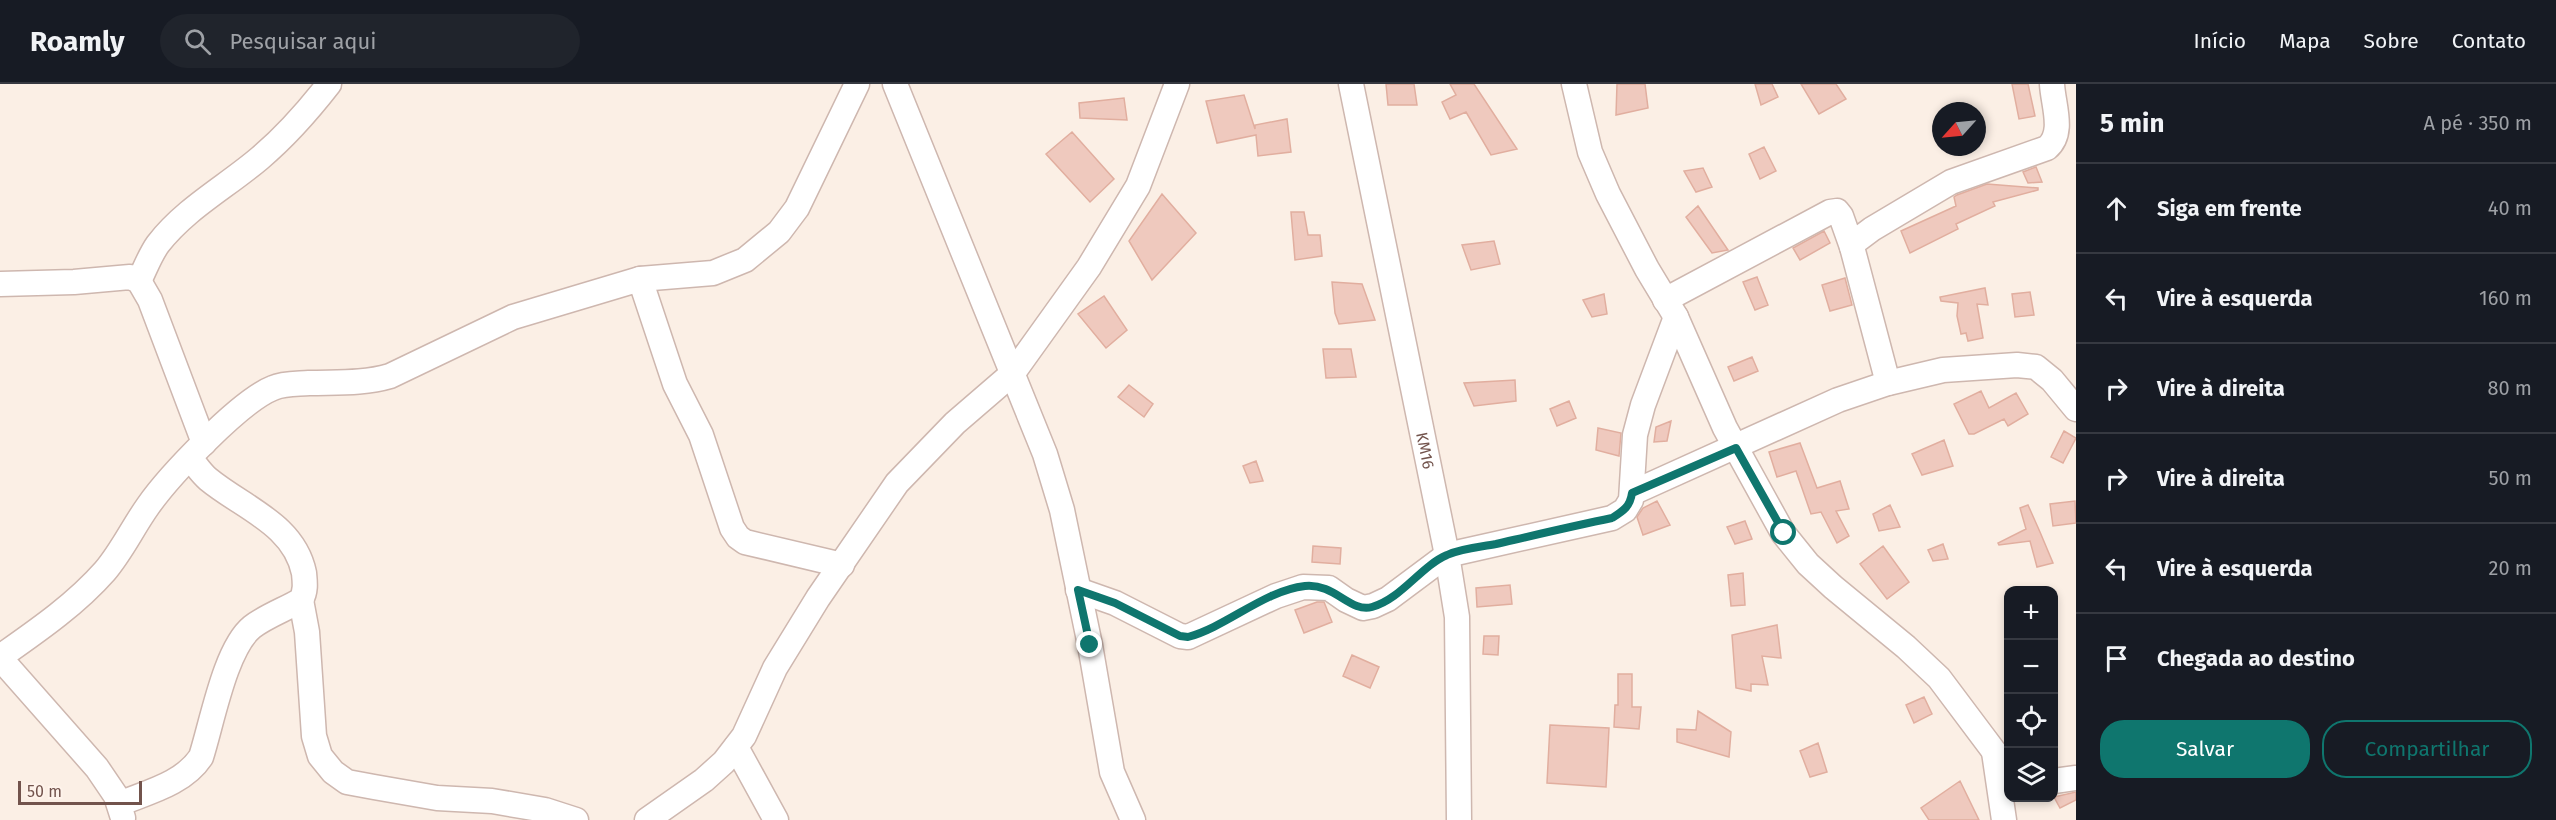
<!DOCTYPE html>
<html lang="pt">
<meta charset="utf-8">
<style>
:root{--surface:#171b24;--page:#20242c;--text:#f1f3f6;--muted:#9ea1a6;--line:#363941;--accent:#0f766e}
body{margin:0;font-family:"Fira Sans",sans-serif;background:var(--page);color:var(--text)}
.controls{position:absolute;right:18px;bottom:18px;display:grid;overflow:hidden;border-radius:12px;box-shadow:0 3px 9px #0003}
.controls button{width:54px;height:54px;display:grid;place-items:center;padding:0;border:0;border-bottom:2px solid var(--line);background:var(--surface);color:var(--text);font:30px sans-serif}
.compass{position:absolute;left:1932px;top:18px;width:54px;height:54px;border-radius:50%;background:var(--surface);box-shadow:0 3px 9px #0003;rotate:243deg}
.scale{position:absolute;left:18px;bottom:15px;width:124px;box-sizing:border-box;padding-left:6px;border:3px solid #72534c;border-top:0;font-size:16px;line-height:21px;white-space:nowrap;color:#72534c;-webkit-text-stroke:4px #fef3eb;paint-order:stroke}
.stop{position:absolute;width:18px;height:18px;margin:-14px;border:4px solid #0f766e;border-radius:50%;background:#fff}
.stop.end{background:#0f766e;border-color:#fff;box-shadow:0 2px 6px #0008}
.list{margin:0;padding:0;list-style:none}
h2{display:flex;justify-content:space-between;align-items:center;height:78px;margin:0;padding:0 24px;font-size:26px}
h2 small{font-size:20px;font-weight:400;color:var(--muted)}
.list li{display:grid;grid-template-columns:39px 1fr auto;gap:18px;align-items:center;box-sizing:border-box;height:90px;padding:0 24px;border-top:2px solid var(--line)}
.list b{display:block;font-size:22px;white-space:nowrap}
.list em{font-size:20px;font-style:normal;color:var(--muted)}
.actions{display:flex;gap:12px;padding:18px 24px}
.actions a{flex:1;padding:14px 0;border:2px solid var(--accent);border-radius:24px;text-align:center;font-size:21px;color:var(--accent)}
.actions .main{background:var(--accent);color:#fff}
.icon{flex:none;width:33px;height:33px;fill:none;stroke:currentColor;stroke-width:2;stroke-linecap:round;stroke-linejoin:round}
.map{position:relative;flex:none;width:2076px;height:736px;overflow:hidden}
header{display:flex;align-items:center;gap:36px;box-sizing:border-box;height:84px;padding:0 30px;background:var(--surface);border-bottom:2px solid var(--line)}
header strong{font-size:28px}
nav{display:flex;gap:33px;margin-inline-start:auto;font-size:21px}
.search{width:420px;height:54px;background:var(--page);display:flex;align-items:center;gap:15px;box-sizing:border-box;padding:0 21px;border-radius:33px;color:var(--muted);font-size:22px}
main{display:flex}
aside{flex:1;background:var(--surface)}
.map>svg:first-child{display:block}
.building{fill:#efc9be;stroke:#e1ae9f;stroke-width:1.5}
.lines{fill:none;stroke-linecap:round;stroke-linejoin:round}
.minor-casing{stroke:#ceb7af;stroke-width:27}
.minor{stroke:#fff;stroke-width:24}
.route{stroke:#0f766e;stroke-width:8}
.labels{text-anchor:middle;dominant-baseline:central;stroke-width:4.5;stroke-linejoin:round;paint-order:stroke}
.street-label{font-size:16px;fill:#72534c;stroke:#fef3eb}
</style>
<header>
<strong>Roamly</strong>
<div class="search"><svg class="icon" aria-label="search" viewBox="0 0 24 24"><circle cx="10" cy="10" r="6"/><path d="M15 15l6 6"/></svg>Pesquisar aqui</div>
<nav><a>Início</a><a>Mapa</a><a>Sobre</a><a>Contato</a></nav>
</header>
<main>
<div class="map">
<svg width="2076" height="736" viewBox="0 0 2076 736">
<rect width="100%" height="100%" fill="#fbefe5"/>
<path class="building" d="M1386,0H1414L1417,21H1388Z
M1450,0H1474L1517,65L1491,71L1466,28L1450,35L1442,18L1456,11Z
M1617,0H1645L1648,24L1616,31Z
M1755,0H1772L1778,13L1761,21Z
M1801,0H1836L1846,15L1819,30Z
M2012,0H2028L2035,32L2019,35Z
M1244,11L1255,45V41L1287,35L1291,68L1258,72L1256,51L1217,59L1206,17Z
M1124,14L1127,36L1080,34L1079,19Z
M1072,48L1114,95L1090,118L1046,70Z
M1764,63L1776,87L1760,95L1749,70Z
M2036,83L2042,98L2028,99L2023,88Z
M1703,84L1712,103L1696,108L1684,87Z
M1987,100L2038,104V106L1993,118L1995,122L1956,140L1958,145L1910,169L1901,147L1956,122L1954,113L1957,111Z
M1162,110L1196,149L1152,196L1129,157Z
M1698,122L1728,166L1712,169L1686,133Z
M1291,128H1304L1308,151H1320L1322,172L1295,176Z
M1824,147L1830,159L1800,176L1793,164Z
M1494,157L1500,180L1471,186L1462,161Z
M1757,193L1768,221L1755,226L1743,198Z
M1845,194L1852,221L1830,227L1822,201Z
M1332,198L1362,200L1375,236L1339,240L1335,229Z
M1985,204L1988,221L1977,220L1983,254L1968,257L1966,249L1961,250L1957,232L1958,219L1941,217L1940,213Z
M2030,208L2034,231L2015,233L2012,210Z
M1604,210L1607,230L1592,233L1583,216Z
M1104,212L1127,246L1106,264L1078,230Z
M1323,265H1351L1356,293L1326,294Z
M1752,273L1758,287L1734,297L1728,283Z
M1515,296L1516,317L1474,322L1464,299Z
M1129,301L1153,320L1144,333L1118,313Z
M1981,307L1989,324L2016,309L2028,330L2008,342L2004,335L1974,350H1969L1954,320Z
M1569,317L1576,334L1557,342L1550,325Z
M1671,337L1667,357L1654,358L1656,343Z
M1598,344L1621,349L1619,372L1596,366Z
M2064,347L2076,354L2063,379L2051,373Z
M1944,356L1953,382L1922,391L1912,370Z
M1800,359L1817,404L1840,397L1849,425L1836,427L1849,452L1837,459L1821,428L1811,430L1796,387L1777,393L1769,368Z
M1256,377L1263,397L1250,399L1243,382Z
M1657,417L1670,441L1643,451L1637,433L1643,424Z
M2075,417L2076,439L2053,442L2050,420Z
M1890,421L1900,443L1879,447L1873,430Z
M2028,421L2040,448L2053,479L2037,483L2030,457L1999,461L1998,459L2026,445L2020,424Z
M1745,437L1752,455L1735,460L1727,443Z
M1943,460L1948,475L1933,477L1928,466Z
M1313,462L1341,464L1340,480L1312,478Z
M1883,462L1909,498L1887,515L1860,480Z
M1743,489L1745,521L1731,522L1728,491Z
M1510,501L1512,520L1477,523L1476,504Z
M1317,518H1324L1332,538L1304,549L1295,526Z
M1777,541L1781,574L1762,572L1768,601L1751,600V607L1736,604L1732,551Z
M1484,552H1499L1498,571L1483,570Z
M1352,571L1379,583L1370,604L1343,592Z
M1618,590H1632V623H1641L1639,645L1614,643L1615,621H1618Z
M1924,613L1932,630L1914,639L1906,621Z
M1698,627L1731,648L1729,673L1677,658V645L1696,646Z
M1550,641L1609,644L1606,703L1547,699Z
M1818,659L1827,688L1810,693L1800,667Z
M1960,697L1979,736H1929L1921,724Z
M2076,708V716L2060,724L2054,713Z"/>
<g class="lines">
<g class="minor-casing">
<g id="minor">
<path d="M895,0L1045,370L1062,426L1090,561L1112,688L1133,736"/>
<path id="s1" d="M1351,0L1447,471L1457,533L1459,736"/>
<path d="M1574,0L1590,68L1608,110L1647,185L1676,233L1725,344L1783,449L1808,480L1833,503L1906,563L1939,594L2008,686"/>
<path d="M640,195L675,300L701,351L732,444L738,453L745,458L842,481"/>
<path d="M139,197C145,185 150,171 158,160C186,124 226,103 260,74C286,52 308,27 329,0"/>
<path d="M0,200L74,198L130,193L139,197L150,216L204,359"/>
<path d="M1665,216L1830,128L1837,127L1841,132L1852,163"/>
<path d="M1888,299L1852,163L1856,157L1872,145L1951,98L2047,64C2065,49 2053,21 2052,0"/>
<path d="M1632,409L1838,316L1888,299L1943,286L2017,281L2036,283L2052,296L2076,325"/>
<path d="M1078,506L1115,519L1180,552L1188,553L1276,512L1303,503L1329,504L1346,516L1363,524L1373,522L1388,515L1447,471L1612,434L1625,426L1631,416L1635,351L1643,321L1676,233"/>
<path d="M301,516L307,548L314,652L320,672L333,688L347,698L374,703L437,714L492,717L545,726L576,736"/>
<path d="M0,573C37,547 75,521 105,487C122,467 133,443 148,422C169,392 240,317 273,304C284,299 297,300 309,299C336,298 363,300 390,292L513,233L640,195L713,189L745,176L779,148L797,124L857,0"/>
<path d="M0,574L97,684L116,712L123,734"/>
<path d="M736,663L776,736"/>
<path d="M1994,668L2004,736"/>
<path d="M2054,697L2076,694"/>
<path d="M119,720C148,708 183,700 201,673C212,639 225,565 252,543C266,532 286,525 301,516C306,507 305,499 304,489C294,440 243,424 208,395C201,389 196,381 190,374"/>
<path d="M647,736L704,696L724,678L744,652L775,584L818,514L897,399L955,339L1013,289L1089,183L1138,102L1177,0"/>
</g>
</g>
<use href="#minor" class="minor"/>
</g>
<g class="lines">
<path class="route" d="M1090,561L1078,506L1115,519L1180,552L1188,553C1228,542 1263,507 1305,502C1335,499 1350,529 1372,523C1401,515 1421,482 1447,471C1462,464 1481,463 1496,460C1535,451 1573,442 1612,434C1623,427 1630,423 1632,409L1736,364L1784,449"/>
</g>
<g class="labels">
<g class="street-label">
<text stroke="none"><textPath href="#s1" startOffset="374">KM16</textPath></text>
</g>
</g>
</svg>
<div class="controls">
<button>+</button>
<button>−</button>
<button><svg class="icon" aria-label="locate" viewBox="0 0 24 24"><circle cx="12" cy="12" r="6"/><path d="M12 2v4M12 18v4M2 12h4M18 12h4"/></svg></button>
<button><svg class="icon" aria-label="layers" viewBox="0 0 24 24"><path d="M12 4l9 5-9 5-9-5zM3 14l9 5 9-5"/></svg></button>
</div>
<svg class="compass" viewBox="-18 -18 36 36"><path d="M0-13l5 13h-10z" fill="#e53935"/><path d="M0 13l5-13h-10z" fill="#9ea1a6"/></svg>
<div class="scale">50 m</div>
<div class="stop" style="left:1784px;top:449px"></div>
<div class="stop end" style="left:1090px;top:561px"></div>
</div>
<aside>
<h2>5 min<small>A pé · 350 m</small></h2>
<ul class="list">
<li><svg class="icon" aria-label="ahead" viewBox="0 0 24 24"><path d="M12 20V5M6 11l6-6 6 6"/></svg><div><b>Siga em frente</b></div><em>40 m</em></li>
<li><svg class="icon" aria-label="left" viewBox="0 0 24 24"><path d="M17 20v-9H6M10 6l-5 5 5 5"/></svg><div><b>Vire à esquerda</b></div><em>160 m</em></li>
<li><svg class="icon" aria-label="right" viewBox="0 0 24 24"><path d="M7 20v-9h11M14 6l5 5-5 5"/></svg><div><b>Vire à direita</b></div><em>80 m</em></li>
<li><svg class="icon" aria-label="right" viewBox="0 0 24 24"><path d="M7 20v-9h11M14 6l5 5-5 5"/></svg><div><b>Vire à direita</b></div><em>50 m</em></li>
<li><svg class="icon" aria-label="left" viewBox="0 0 24 24"><path d="M17 20v-9H6M10 6l-5 5 5 5"/></svg><div><b>Vire à esquerda</b></div><em>20 m</em></li>
<li><svg class="icon" aria-label="arrive" viewBox="0 0 24 24"><path d="M6 21V4h12l-3 4 3 4H6"/></svg><div><b>Chegada ao destino</b></div></li>
</ul>
<div class="actions"><a class="main">Salvar</a><a>Compartilhar</a></div>
</aside>
</main>
